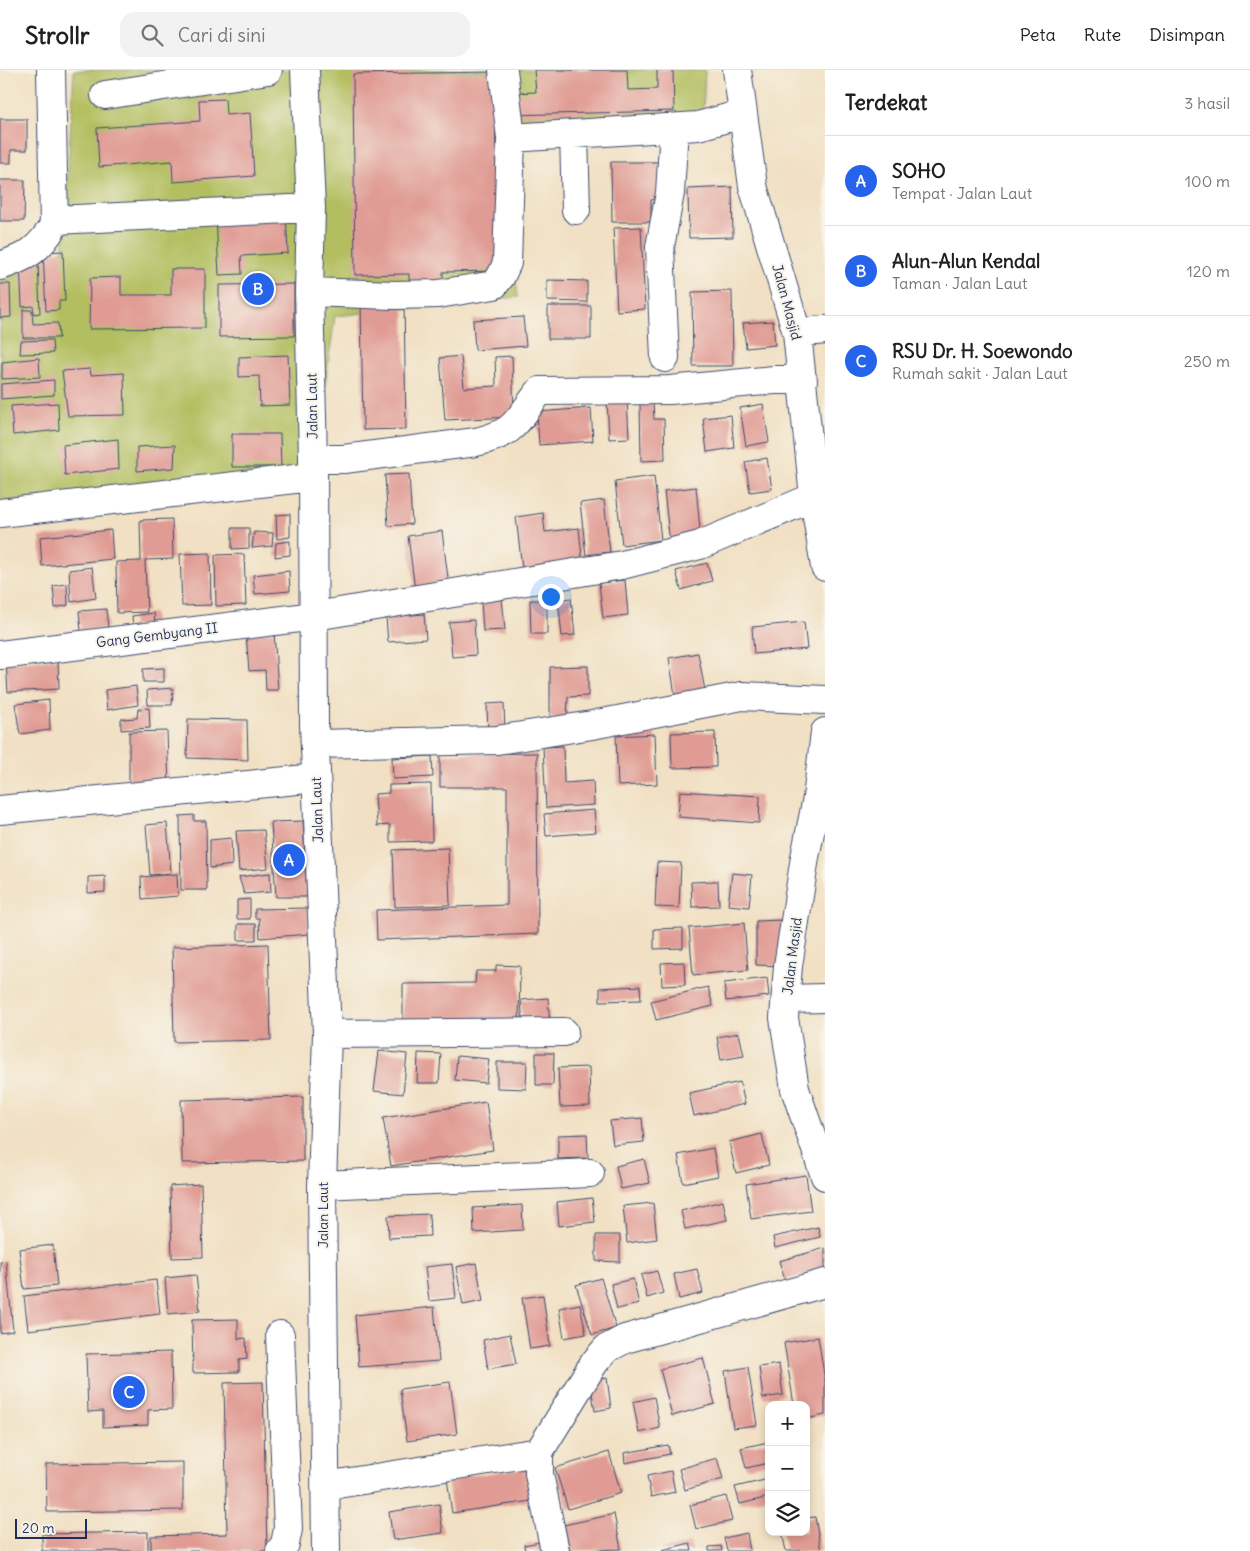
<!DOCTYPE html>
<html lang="id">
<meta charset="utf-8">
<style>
:root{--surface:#fff;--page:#f2f2f2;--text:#202124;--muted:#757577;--line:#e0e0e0;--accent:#2563eb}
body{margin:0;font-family:Delius,sans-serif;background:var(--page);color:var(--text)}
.controls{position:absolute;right:15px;bottom:15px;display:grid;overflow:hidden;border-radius:10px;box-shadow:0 2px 8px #0003}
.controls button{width:45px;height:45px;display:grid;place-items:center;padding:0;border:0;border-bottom:1px solid var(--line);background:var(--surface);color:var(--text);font:25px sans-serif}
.scale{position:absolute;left:15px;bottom:12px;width:72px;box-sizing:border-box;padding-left:5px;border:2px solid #1b2f5e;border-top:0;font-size:14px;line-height:18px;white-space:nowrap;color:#1b2f5e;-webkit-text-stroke:4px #f7f3e8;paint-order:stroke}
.you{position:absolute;left:550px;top:526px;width:18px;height:18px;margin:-12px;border:4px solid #fff;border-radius:50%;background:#1a73e8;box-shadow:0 0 0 8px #1a73e833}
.badge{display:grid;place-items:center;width:32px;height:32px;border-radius:50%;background:var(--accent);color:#fff;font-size:16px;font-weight:700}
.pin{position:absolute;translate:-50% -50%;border:2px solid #fff;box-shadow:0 1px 5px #0006}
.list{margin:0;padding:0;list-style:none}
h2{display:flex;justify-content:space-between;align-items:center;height:65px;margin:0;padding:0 20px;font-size:21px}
h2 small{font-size:16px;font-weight:400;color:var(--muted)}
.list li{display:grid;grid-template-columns:32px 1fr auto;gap:15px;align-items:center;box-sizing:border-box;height:90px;padding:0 20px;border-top:1px solid var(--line)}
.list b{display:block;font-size:19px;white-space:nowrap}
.list p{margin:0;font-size:16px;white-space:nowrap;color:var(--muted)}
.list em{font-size:16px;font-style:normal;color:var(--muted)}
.icon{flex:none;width:28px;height:28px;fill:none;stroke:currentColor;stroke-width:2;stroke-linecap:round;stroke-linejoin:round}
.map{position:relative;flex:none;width:825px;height:1481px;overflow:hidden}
header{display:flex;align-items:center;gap:30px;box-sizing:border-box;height:70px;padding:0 25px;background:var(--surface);border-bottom:1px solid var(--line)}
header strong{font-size:24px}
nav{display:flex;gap:28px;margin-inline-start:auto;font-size:18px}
.search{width:350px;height:45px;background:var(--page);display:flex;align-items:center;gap:12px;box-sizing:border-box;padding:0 18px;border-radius:15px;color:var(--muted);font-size:19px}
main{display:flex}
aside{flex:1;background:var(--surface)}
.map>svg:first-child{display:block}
.green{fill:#b2be5f;stroke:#66765e}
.building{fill:#e09c94}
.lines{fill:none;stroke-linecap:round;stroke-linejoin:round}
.minor-casing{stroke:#3b4a6d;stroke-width:30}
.minor{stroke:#fff;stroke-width:28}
.labels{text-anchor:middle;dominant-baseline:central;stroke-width:4;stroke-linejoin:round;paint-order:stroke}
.street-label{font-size:14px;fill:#1b2f5e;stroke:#f7f3e8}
</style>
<header>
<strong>Strollr</strong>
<div class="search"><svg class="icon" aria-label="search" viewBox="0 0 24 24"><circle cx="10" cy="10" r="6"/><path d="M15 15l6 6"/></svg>Cari di sini</div>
<nav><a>Peta</a><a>Rute</a><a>Disimpan</a></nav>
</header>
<main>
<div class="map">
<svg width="825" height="1481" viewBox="0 0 825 1481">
<rect width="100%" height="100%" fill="#f7f3e8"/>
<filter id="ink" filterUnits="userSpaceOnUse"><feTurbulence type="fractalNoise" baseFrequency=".02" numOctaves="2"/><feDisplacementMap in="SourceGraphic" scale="10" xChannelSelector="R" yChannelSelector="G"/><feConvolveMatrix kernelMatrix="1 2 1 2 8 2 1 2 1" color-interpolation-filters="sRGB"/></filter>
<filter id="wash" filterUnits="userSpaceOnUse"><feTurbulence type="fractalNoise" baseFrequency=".0096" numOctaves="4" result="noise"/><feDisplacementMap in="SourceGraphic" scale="20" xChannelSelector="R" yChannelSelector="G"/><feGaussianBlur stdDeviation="1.12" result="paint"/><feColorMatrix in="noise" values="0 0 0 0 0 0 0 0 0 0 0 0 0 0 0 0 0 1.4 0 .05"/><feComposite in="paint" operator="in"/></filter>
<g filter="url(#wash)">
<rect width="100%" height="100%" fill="#f1e0c3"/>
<path class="green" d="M74,0H705L703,45L496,57L518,227L335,246L312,407L0,433V211L63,180Z"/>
<g id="blocks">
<path class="building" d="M534,0H627L628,20L657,19V0H673L674,41L509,45L513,23L536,22Z
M495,2L497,201L443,202V220H409V204L355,205L353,4Z
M225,29L226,45L250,43L254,106L173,112L172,91L99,97L97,58L200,51L199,30Z
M0,49H27V80H11V93H0Z
M611,92H660V129L651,130V152H612Z
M0,110H25L24,151H0Z
M732,117L733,167L689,168L688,119Z
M286,143L288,183L241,186L242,204L219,205L216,147Z
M641,157L645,239L617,241L613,158Z
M63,181L65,231H59V240L46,241L43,182Z
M38,191L40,243L34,244L33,236L22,237L20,192Z
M171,199H205V258L89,259L90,208L121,207V225H171Z
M547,210L587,211V232L547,231Z
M0,214H10L11,247L0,248Z
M294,214V266L219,267V215Z
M732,221L733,296H693L692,222Z
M404,230L406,359L363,360L361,231Z
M548,236H591V269H548Z
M23,240H32L33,254L58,253L59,268H23Z
M523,247L526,276L475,280L473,250Z
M773,251L775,275L746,278L743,253Z
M52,270L53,283L20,284L21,271Z
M288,285L290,335L260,336L259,306L239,307V287Z
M461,286L464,318L496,316L495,287L512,286L514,347L445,350L440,288Z
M39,288L40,307L2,309V292Z
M90,299L91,305L124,303L125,345L68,346L62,301Z
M54,310V325L1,329V314Z
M627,328L629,368L609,369L607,329Z
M653,332L654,349H664L665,390L641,391L640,333Z
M58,333L59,360L13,365L11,336Z
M763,334L769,372L746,376L740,338Z
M591,338L593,371L539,375L537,342Z
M731,345L734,378L707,382L703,348Z
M232,364H280L281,397H232Z
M118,369L119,399L65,405L63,375Z
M175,375L174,398L137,401V377Z
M767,388L772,419L750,422L745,392Z
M409,404L412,454L388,456L385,405Z
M654,406L661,470L622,475L615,411Z
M696,417L701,470L670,473L664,421Z
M604,430L610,482L586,485L580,433Z
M543,443L545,462L579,458L583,497L523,507L516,447Z
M290,444V467L277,469L276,445Z
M172,449L173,489L145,490L147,542L117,543L116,492L141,491L140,450Z
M232,458H249V478L232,479Z
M111,460L113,489L42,496L40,467Z
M442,461L449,516L415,520L408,466Z
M254,462L273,463L272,476L252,478Z
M290,471V485L275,487L276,473Z
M210,483L211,535L182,536L180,484Z
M244,484L246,535L216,536L215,485Z
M707,493L712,511L681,520L676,501Z
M92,497L96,528L71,532L69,500Z
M289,501L290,521L255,524L253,505Z
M625,510L628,545L603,548L599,513Z
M67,514L68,535L55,538L53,516Z
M502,528L505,560L483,561L481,530Z
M571,528L575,565L562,566L558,530Z
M530,530H547V564H531Z
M106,539L108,558L81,561L79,541Z
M154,543L155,554L133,556L132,546Z
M424,544L426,569L388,572L386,547Z
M474,550L476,585L452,587L449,552Z
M804,552L807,579L754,584L752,557Z
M274,561L278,620H266L265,600L249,601L246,564Z
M698,583L706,626L676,631L669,588Z
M58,589L59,619L8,622L6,592Z
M588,596V626L568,627L567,648H550V597Z
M164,598V612H143V599Z
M136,616L138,635L107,640L105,620Z
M173,618L172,635H148L147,620Z
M49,630L50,660L20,664L15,634Z
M504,633L505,664L488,665L487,634Z
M149,638L150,658L121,660V649L137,648L138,639Z
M188,649L247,650L248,690L187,688Z
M167,661L169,719L129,723V662Z
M715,662L716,697L672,698L671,663Z
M655,664L657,714L618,716L616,666Z
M563,676L564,713L593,711L594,735L546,738L543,677Z
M537,683L538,864L377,870L376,840L507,835V717H440V684Z
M432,686L433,707L393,709L392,688Z
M431,714L432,771L390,772V755L377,756L375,724L389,723V715Z
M680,721L760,726L759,753L678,747Z
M594,740L596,762L546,766L544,744Z
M194,745V751H206L207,820H181L180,746Z
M303,751L307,827H276L271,752Z
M167,753L171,803L150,805L146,755Z
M264,760L268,798L239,801L236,761Z
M231,768L232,795L210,798V770Z
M448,778L450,835L395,837L393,780Z
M657,792L681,793L679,838L655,837Z
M270,803L271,822L244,824L239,807Z
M732,803L752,805L749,837L728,835Z
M177,804L178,826L142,829L141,807Z
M105,806V822L88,823V807Z
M718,811L719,836L692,837L691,812Z
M250,829V849H237V830Z
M308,838L309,864L260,868L259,848H255V839Z
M784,850L783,896L756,895V851Z
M744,853L748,900L693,905L689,858Z
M238,854H256V870H238Z
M683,858V878L654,879V859Z
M268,874L271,970L174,972L172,877Z
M684,892L685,915L662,916L661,893Z
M496,895L520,896L519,958L403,959V914L475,913L476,901H496Z
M767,908L769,926L726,931L724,913Z
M640,916L641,930L600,931V918Z
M708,917L713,936L656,950L651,931Z
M548,928L550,955L523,958L521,930Z
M739,963L744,986L721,990L717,967Z
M379,981L407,984L403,1024L374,1021Z
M418,983L441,984L439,1013H417Z
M536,983H554L553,1015H536Z
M457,986L489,989L486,1013L455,1010Z
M497,992H527L526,1019L497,1018Z
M589,997L590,1036L560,1037L558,998Z
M740,1012L745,1034L694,1046L689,1023Z
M303,1027V1091L182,1093L181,1030Z
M486,1032L493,1080L391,1096L383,1048Z
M642,1048L644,1072L613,1075L610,1051Z
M587,1064L588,1088L558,1089V1065Z
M762,1064L769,1095L736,1103L729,1072Z
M713,1078L718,1106L683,1113L678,1085Z
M644,1089L650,1113L621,1119L616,1096Z
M806,1105L811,1141L751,1149L746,1114Z
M201,1114L203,1187L172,1188L170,1116Z
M592,1128L595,1152L559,1156L557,1132Z
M723,1131L727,1150L685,1159L681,1141Z
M653,1133L657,1169L627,1173L623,1136Z
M522,1135L523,1160L474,1163L473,1138Z
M429,1144L430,1166L389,1168L388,1146Z
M818,1157L820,1167L775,1178L773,1167Z
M596,1165H620V1192L596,1191Z
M53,1175L57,1216L24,1219L19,1179Z
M825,1178V1199L785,1210L779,1191Z
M6,1191L13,1261L0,1263V1192Z
M476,1193L483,1231L463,1235L456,1197Z
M452,1194L456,1228L429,1231L425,1197Z
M697,1199L703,1223L679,1229L674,1204Z
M657,1201L663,1223L647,1228L641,1205Z
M196,1205L200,1241L168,1244L165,1208Z
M601,1208L616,1258L592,1265L576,1215Z
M633,1209L639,1234L617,1239L611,1214Z
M156,1210L160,1244L28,1260L24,1226Z
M543,1225L550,1276L530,1279L522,1228Z
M580,1234L586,1264L564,1268L559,1238Z
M434,1237L439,1291L359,1297L355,1245Z
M238,1249V1269L246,1268L247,1289L239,1290V1302L193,1303L192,1250Z
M510,1264L516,1294L488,1299L483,1270Z
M818,1267L825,1311V1345L806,1349V1335H794L784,1273Z
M171,1282L172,1339L148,1340V1355L103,1357V1341L88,1342L86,1284Z
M703,1288L715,1334L672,1346L660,1299Z
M779,1294L783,1325L763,1328L759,1297Z
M748,1297L757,1355L733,1358L725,1301Z
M607,1308L611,1338L595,1341L590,1311Z
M263,1312L267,1481H151V1466L227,1464L224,1313Z
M450,1312L457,1364L407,1371L400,1319Z
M654,1327L660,1358L639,1363L633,1332Z
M768,1372L769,1393L746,1398L741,1378Z
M668,1375L670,1384L625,1393L624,1383Z
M609,1382L621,1423L568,1439L555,1398Z
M717,1388L723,1409L685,1420L679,1399Z
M183,1392V1440L47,1442L46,1394Z
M533,1397L537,1430L452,1443L447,1409Z
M671,1401L675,1422L651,1427L647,1406Z
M769,1409V1427L740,1434L735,1417Z
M726,1426L732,1451L696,1459L690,1435Z
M439,1434L443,1463L393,1470L389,1442Z
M614,1444L621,1479L570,1481L564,1455Z
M815,1447L821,1481H786L782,1462H806V1448Z
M148,1462V1481H42V1464Z
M747,1463L750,1481H727L724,1468Z
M550,1470L552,1481H525L524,1475Z
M690,1473L692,1481H662V1480Z
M721,1476L722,1481H709V1477Z"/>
</g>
</g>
<g filter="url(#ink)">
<use href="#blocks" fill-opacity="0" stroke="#3b4a6d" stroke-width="1"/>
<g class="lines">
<g class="minor-casing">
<path id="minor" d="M305,0L311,138L309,222L313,389L314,654L327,964L322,1115L326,1481
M737,0L753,116L797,263L814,427L825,497
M105,25L268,0
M574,64L576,140
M511,68L698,56L742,44
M55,150L311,138
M0,196C27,187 39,180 54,155L51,0
M309,222L394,225L438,224L494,215L501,206L507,193L511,68L503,0
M797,263L825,260
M665,288L660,177L670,123L674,58
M313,389H344L476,372C518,362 515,352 540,321L670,320L774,310H803
M0,443L312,407
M0,585L315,546L622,495L700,475L814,427
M825,662L817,728L805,787L788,896L784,948L795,1019L825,1106
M315,674L497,670L592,655L742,626L825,630
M0,740L316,708
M786,929L825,928
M327,964L564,962
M322,1115L590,1103
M539,1382V1404L555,1481
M325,1416L539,1382L594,1293L606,1279L625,1269L825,1213
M280,1481L285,1474L288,1459L280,1265"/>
</g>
<use href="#minor" class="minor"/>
</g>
</g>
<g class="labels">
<g class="street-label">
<text transform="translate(787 232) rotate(75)">Jalan Masjid</text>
<text transform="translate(312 336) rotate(-91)">Jalan Laut</text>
<text transform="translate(157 565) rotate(-7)">Gang Gembyang II</text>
<text transform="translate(317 740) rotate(-92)">Jalan Laut</text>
<text transform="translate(792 886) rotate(-83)">Jalan Masjid</text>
<text transform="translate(323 1145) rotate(-90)">Jalan Laut</text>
</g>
</g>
</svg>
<div class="controls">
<button>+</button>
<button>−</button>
<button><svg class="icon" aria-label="layers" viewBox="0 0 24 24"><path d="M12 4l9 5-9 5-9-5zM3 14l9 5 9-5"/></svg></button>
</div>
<div class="scale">20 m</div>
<div class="you"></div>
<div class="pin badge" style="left:289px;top:790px">A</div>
<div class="pin badge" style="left:258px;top:219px">B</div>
<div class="pin badge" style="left:129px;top:1322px">C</div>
</div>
<aside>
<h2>Terdekat<small>3 hasil</small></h2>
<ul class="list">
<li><span class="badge">A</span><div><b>SOHO</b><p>Tempat · Jalan Laut</p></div><em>100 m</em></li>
<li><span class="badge">B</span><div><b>Alun-Alun Kendal</b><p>Taman · Jalan Laut</p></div><em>120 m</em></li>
<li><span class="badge">C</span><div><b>RSU Dr. H. Soewondo</b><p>Rumah sakit · Jalan Laut</p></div><em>250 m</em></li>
</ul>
</aside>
</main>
